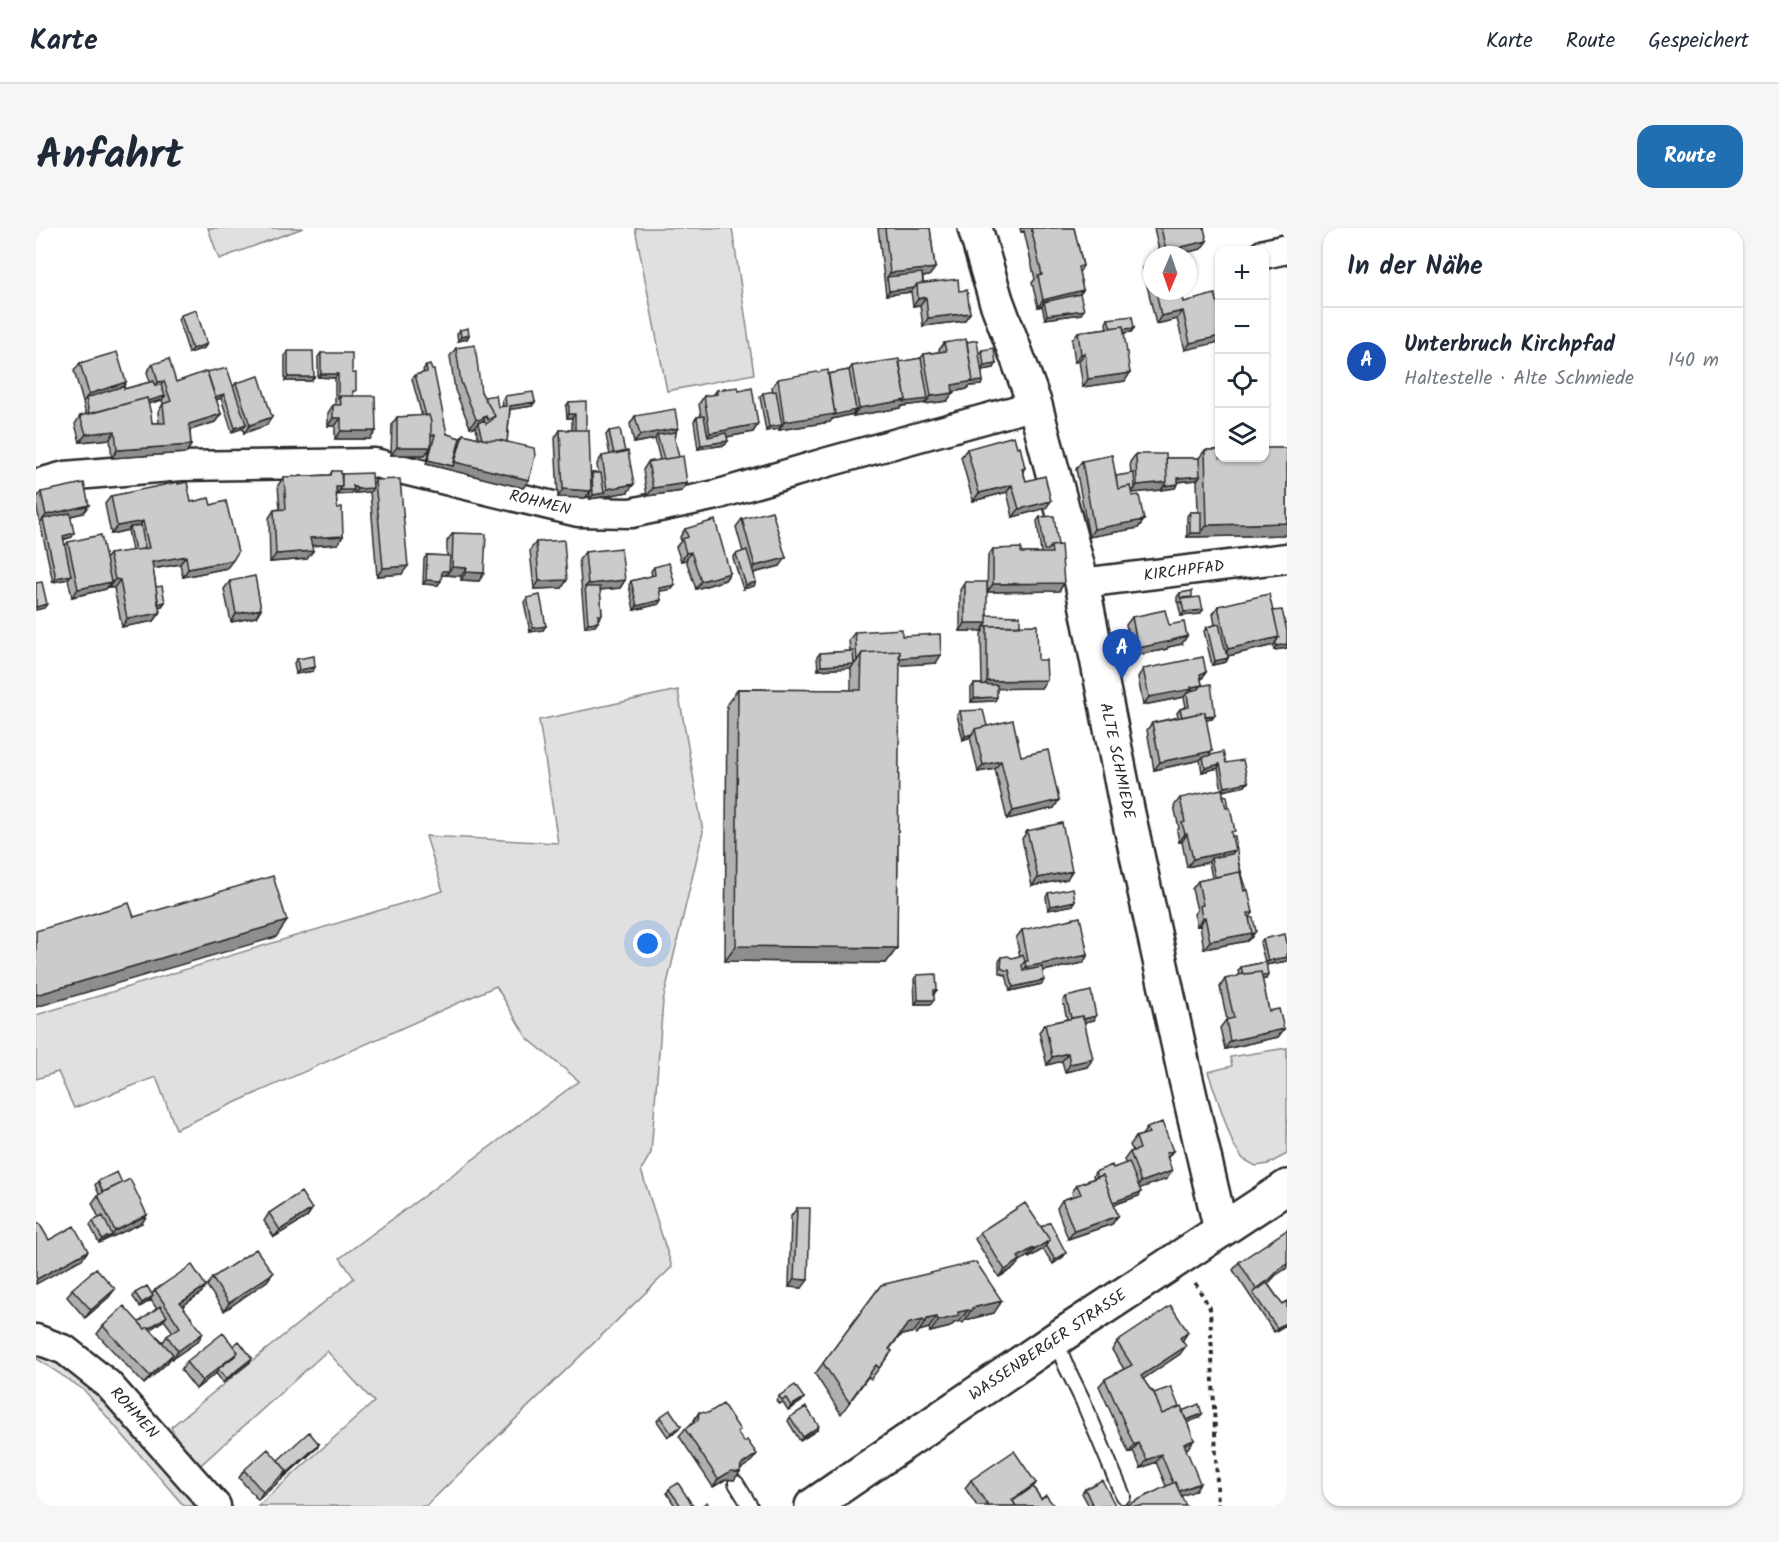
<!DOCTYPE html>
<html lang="de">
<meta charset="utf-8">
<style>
:root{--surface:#fff;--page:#f6f6f7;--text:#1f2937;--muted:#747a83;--line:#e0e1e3;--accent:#1f6fb2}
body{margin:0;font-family:Kalam,sans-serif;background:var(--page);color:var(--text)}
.controls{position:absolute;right:18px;top:18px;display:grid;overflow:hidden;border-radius:12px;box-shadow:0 2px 4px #0004}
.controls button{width:54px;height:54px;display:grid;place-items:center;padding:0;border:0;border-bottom:2px solid var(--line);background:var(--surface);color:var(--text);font:30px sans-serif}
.compass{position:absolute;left:1107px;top:18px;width:54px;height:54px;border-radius:50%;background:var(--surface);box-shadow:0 2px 4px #0004;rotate:182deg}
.you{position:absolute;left:612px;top:716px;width:21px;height:21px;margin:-15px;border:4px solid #fff;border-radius:50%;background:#1a73e8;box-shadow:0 0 0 9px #1a73e833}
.badge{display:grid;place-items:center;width:39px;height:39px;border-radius:50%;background:var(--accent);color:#fff;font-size:20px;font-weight:700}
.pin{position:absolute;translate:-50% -50px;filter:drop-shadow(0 2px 3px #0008)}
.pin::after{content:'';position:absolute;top:32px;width:21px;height:18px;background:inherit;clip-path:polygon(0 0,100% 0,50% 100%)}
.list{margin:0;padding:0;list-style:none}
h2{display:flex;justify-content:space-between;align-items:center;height:78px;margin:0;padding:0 24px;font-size:26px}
h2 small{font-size:20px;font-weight:400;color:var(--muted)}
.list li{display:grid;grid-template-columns:39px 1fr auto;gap:18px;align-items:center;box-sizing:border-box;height:108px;padding:0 24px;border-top:2px solid var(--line)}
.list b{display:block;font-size:22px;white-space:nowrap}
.list p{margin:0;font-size:20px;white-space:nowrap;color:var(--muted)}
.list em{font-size:20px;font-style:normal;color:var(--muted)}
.icon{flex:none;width:33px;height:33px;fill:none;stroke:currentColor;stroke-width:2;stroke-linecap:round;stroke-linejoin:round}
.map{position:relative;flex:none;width:1251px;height:1278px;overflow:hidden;border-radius:18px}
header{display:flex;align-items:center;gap:36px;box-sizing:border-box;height:84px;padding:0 30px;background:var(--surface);border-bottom:2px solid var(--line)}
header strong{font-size:28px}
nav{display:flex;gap:33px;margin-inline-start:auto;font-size:21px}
.intro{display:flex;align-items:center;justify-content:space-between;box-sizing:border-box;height:144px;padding:0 36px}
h1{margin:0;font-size:42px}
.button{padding:15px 27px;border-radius:18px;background:var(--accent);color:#fff;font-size:21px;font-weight:700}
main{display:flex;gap:36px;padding:0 36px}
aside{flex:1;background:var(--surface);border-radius:18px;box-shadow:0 2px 4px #0004}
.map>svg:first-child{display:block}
.green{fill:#e0e0e0;stroke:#868686;stroke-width:1.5}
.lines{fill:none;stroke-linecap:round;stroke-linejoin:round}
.service-casing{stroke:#2b2b2b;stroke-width:18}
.minor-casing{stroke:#2b2b2b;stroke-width:33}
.tertiary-casing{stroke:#2b2b2b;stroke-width:38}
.primary-casing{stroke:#2b2b2b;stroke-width:38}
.path{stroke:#2b2b2b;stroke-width:4;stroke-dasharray:4.5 4.5;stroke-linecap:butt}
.service{stroke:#fff;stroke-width:14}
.minor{stroke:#fff;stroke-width:28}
.tertiary{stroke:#fff;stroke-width:33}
.primary{stroke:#fff;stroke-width:33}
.wall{fill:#afafaf;stroke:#2b2b2b;stroke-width:1.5;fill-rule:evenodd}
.shaded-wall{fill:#8e8e8e;stroke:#2b2b2b;stroke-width:1.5}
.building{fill:#cbcbcb;stroke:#2b2b2b;stroke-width:1.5}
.labels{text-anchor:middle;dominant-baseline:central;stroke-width:4.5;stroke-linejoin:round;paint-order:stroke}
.street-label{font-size:16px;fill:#2b2b2b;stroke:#fff}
</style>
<header>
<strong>Karte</strong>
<nav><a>Karte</a><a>Route</a><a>Gespeichert</a></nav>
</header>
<div class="intro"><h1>Anfahrt</h1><a class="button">Route</a></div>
<main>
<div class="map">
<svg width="1251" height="1278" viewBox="0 0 1251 1278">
<rect width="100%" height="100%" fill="#fff"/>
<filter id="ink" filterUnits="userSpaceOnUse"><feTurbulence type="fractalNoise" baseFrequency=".0167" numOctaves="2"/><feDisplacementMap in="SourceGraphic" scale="12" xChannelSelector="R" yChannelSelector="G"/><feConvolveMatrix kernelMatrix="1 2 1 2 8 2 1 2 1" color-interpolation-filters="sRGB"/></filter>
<g filter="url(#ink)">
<path class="green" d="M172,0H267L183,31Z
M599,0H696L718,146L631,163Z
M642,462L667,604L627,773L615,925L605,942L636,1039L390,1278H222L338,1174L291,1123L158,1243L135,1199L318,1050L304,1030L543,853L491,810L460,758L140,901L120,849L38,880L22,844L0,851V787L407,663L390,608L522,615L503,492Z
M1251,820V926L1232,936L1220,938L1207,931L1197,916L1172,844L1196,838L1194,829Z
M0,1122L50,1150L162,1278H148L48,1162L0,1130Z"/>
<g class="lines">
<g class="service-casing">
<path id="service" d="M1020,1111L1029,1136L1047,1173L1087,1268
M700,1255L714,1278"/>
</g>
<g class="minor-casing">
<path id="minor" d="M1228,26L1251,21
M0,256L29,248L145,238L339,235L542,284L595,285L680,267L792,234L999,177
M1046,355L1251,330
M0,1111L29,1122L72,1156L180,1278"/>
</g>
<g class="tertiary-casing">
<path id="tertiary" d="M939,0L960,72L999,177L1046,355L1091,581L1149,847L1185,1002"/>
</g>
<g class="primary-casing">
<path id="primary" d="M776,1278L1020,1111L1251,959"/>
</g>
<path class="path" d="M1159,1055L1174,1080L1182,1278"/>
<use href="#service" class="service"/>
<use href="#minor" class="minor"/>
<use href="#tertiary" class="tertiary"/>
<use href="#primary" class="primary"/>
</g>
<path class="wall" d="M842,0H894L899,40L893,48L887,49V55L923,63L934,85L928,93L887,98L884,77L877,78L875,64L850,67Z
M984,0H1038L1047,38L1043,45L1047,62L1044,66L1045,86L1009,91L1006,78L1002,79L996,55L999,51L988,3L985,4Z
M1118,0H1168L1165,21L1146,25L1147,27H1124Z
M1116,31V63H1145L1148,74L1184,83L1149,122L1141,91L1120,96L1107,40L1113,32Z
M145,87L168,120L153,125L142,91Z
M1072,91L1098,100L1095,104L1088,105L1089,153L1047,159L1043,133L1039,134L1036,112L1042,104L1071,100L1070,95Z
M424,102L433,107L431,111L422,113L421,106Z
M931,114L943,126L946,122L960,136L958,140L946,142L945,157L933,158L931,161L917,164L911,173L889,176V175L866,178L864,180L817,188V186L796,191L794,194L743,202L742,201L730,203L724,169L727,165L737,164L736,159L742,151L792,146L813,142L816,138L863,134L885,130L888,126L903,124V122L908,115Z
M420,120L448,169L462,179L467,178L466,172L469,168L499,174L496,178L474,181L471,214L493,252L487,260L390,236L394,221L389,227H355L356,196L361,189L386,188L376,151L379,147L388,145L387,142L390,138L411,206L424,210L427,206L442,210L440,199L438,200L434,199L419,162L414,128Z
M252,123L278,149L275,153H249V127Z
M285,125L316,145L317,168L340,203L334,211H299V198H292V185L297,177H299V150L282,149V129Z
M44,135L90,154L88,158V161L114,154L111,144L117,136L140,154L171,145L180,143L197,159L200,155L231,197L208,205L207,200L196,204L185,170L180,172L185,186L179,194L154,202L155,217L150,225L76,230L74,211L44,214L39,196L44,188L50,187L47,174L38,143ZM126,172L127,176L122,184L123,195H116L112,176Z
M681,162L703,163L722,196L717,204L691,209L689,217L662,221L658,193L661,189L665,188L663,176L668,168L677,167Z
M533,174L550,202L554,248L556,245H562L561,236L566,228L574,227L570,207L573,203L592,264L554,271V264L549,270L522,269L519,210L524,202H536V190H531L530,178Z
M599,188L640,204L639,212L646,263L611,268L607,242L612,234L624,232L619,211L598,215L594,196Z
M981,219L989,240L987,243L990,253L1010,280L977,289L971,264L937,273L925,229L931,221Z
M1251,220V307L1151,309V288L1154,284H1162L1161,252L1142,254L1139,260L1095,265L1108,292L1102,300L1053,309L1040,241L1046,233L1080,248L1095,246L1094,234L1100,226L1130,230H1163L1169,222Z
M296,243L337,256L339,252L366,346L341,348L334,264L319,265L317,263L315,266L300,267L301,280L307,308L302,316L276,318L271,331L234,334L233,290L238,282L244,281L242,257L248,249L294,247Z
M142,256L155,274L191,340L147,349L144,336L117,341L120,359L129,374L126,378L123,379L124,385L118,393L86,399L78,360L73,359V357L70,361L36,369L32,351L17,354L0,276V271L5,264L47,285L35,288L36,309L27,312L29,318L32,314L70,331L73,326L96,323L92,302L75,306L69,276L75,268Z
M1004,289L1028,355L1023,363L951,364L952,328L957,321L985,325H1005L1001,293Z
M706,291L744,338L718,345V358L707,361L697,330L700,326L707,324L700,299Z
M649,301L694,345L689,352L660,361L650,332L645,333L640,319L645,313L644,309Z
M417,305L448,345L443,353L425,352V348L405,347L402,357L387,356L388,331L391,327L411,328V313Z
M500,314L526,360L498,361L494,322Z
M549,324L589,352L584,360L564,362L566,387L563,391H562L559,398L549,399L543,332Z
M618,339L639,357L636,361L623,363V376L598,382L593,357L595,353L616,348L615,343Z
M194,353L220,389L195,394L188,361Z
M929,354L951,387L984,398L1011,452L1005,460H961L959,473L935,474V460L938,456H946L945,406L947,403H924V362Z
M1144,365L1164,386L1145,388L1142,375L1143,374H1141V369Z
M491,370L507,402L494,404L488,374Z
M1182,378L1237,383L1251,403V420L1238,422L1237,417L1192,428V430L1190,434L1176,437L1168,403L1171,399L1179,397L1177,386Z
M1096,389L1146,416L1132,419L1131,421L1097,428L1090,397Z
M819,404L866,408L900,435L863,437L861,720L850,735L689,733L691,476L702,461L815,462V440L782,442L781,429L784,425L814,423L813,412Z
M261,431L279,439L277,443L260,446L258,435Z
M1107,441L1170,444L1165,452L1166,457L1165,458L1179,487L1176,491L1170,492L1173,527L1190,535L1212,554L1209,558L1186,563L1182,540L1166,544L1164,532L1118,542L1111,502L1116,495L1142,489L1141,485L1144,481L1150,479L1148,469L1107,477L1102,449Z
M924,483L951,498L985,528L1018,580L971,591L959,541L942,544L934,509L927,512L921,487Z
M1144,570L1195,608L1217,685L1214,689L1220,703L1215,710L1213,711L1211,713L1168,721L1164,697L1161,698L1158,686L1161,682L1156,661L1162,653L1176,650L1173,634L1151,639L1146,614H1143L1141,603L1143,600L1138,578Z
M991,603L1031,651L996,658L986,611Z
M1012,665L1039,673L1037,677L1012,682L1010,669Z
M986,702L1047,735L1007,743L1006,756L974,763L970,746L968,747L963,744V733L966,729L976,730L984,728L980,710Z
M1227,711L1251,733L1230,737L1232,747L1230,751H1226L1233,783L1248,801L1242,809L1189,821L1184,800L1190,792H1191L1184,759L1189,751L1201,749L1203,747L1202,743L1205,739L1229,734L1224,715Z
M881,747L901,762L898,766L895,776H879L878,751Z
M1030,769L1058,792L1048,794L1051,839L1029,844L1026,833L1011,837L1003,804L1009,796L1031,791L1027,773Z
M1111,900L1132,930L1131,951L1104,960L1103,968L1078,977L1082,988L1076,996L1032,1011L1021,980L1026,972L1037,968L1036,964L1041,957L1058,950L1057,948L1059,944L1077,940L1090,936L1088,932L1094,924L1097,923L1094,917L1100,909L1106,907Z
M62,953L86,955L111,987L106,995L63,1015L54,997L57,993L63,990L56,975L62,967L63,966L59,957Z
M761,980L766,1060L753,1059L755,988Z
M276,981L271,989L238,1009L228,993L233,985Z
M1005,999L1030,1025L1027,1029L1017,1036L1007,1021L993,1030L992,1028L983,1033L978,1040L963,1049L939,1011L944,1004Z
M1203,1034L1239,1048L1232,1056L1246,1076L1251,1073V1096L1238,1104L1197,1042Z
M237,1045L231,1053L188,1083L171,1058L176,1050Z
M845,1057L958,1085L929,1092L927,1095L924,1093L918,1095L914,1099L894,1104L893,1100L883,1103L881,1106L878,1104L866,1107L862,1110L853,1121L856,1123L835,1151L832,1149L805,1186L779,1146Z
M170,1058L165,1065L147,1078L162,1113L136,1131L135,1129L132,1134L108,1156L61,1106L67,1098L103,1094L121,1081L115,1072L104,1079L97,1069L99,1065L116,1066L119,1062ZM128,1092L137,1104L131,1108L127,1114L114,1101Z
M36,1061L73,1069L49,1090L31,1069Z
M1152,1104L1146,1113L1144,1126L1107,1151L1116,1164L1118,1165L1143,1179L1146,1183L1163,1190L1151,1194L1152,1220L1150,1221L1159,1263L1130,1258L1120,1234L1105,1240L1097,1223L1093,1225L1063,1158L1069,1151L1088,1141L1076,1122L1081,1114Z
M197,1118L216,1130L214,1134L187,1155L180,1145L160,1161L145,1142L150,1134Z
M743,1168L768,1170L765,1174L752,1182L747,1174L743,1176L740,1172Z
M663,1184L702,1205L715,1234L704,1241L698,1252L690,1251L677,1259L643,1208L649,1201L657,1195L658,1192Z
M624,1189L645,1198L642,1202L632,1209L621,1193Z
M754,1189L781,1202L764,1213L752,1193Z
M283,1216L281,1220L222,1272L203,1250L208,1242L242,1232Z
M935,1252L1000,1255L997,1259L1005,1271L1018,1278H941L929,1260Z
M633,1261L657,1278H639L631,1265Z
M1049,1261L1079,1277L1078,1278H1053L1046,1265Z"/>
<path class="shaded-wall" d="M1171,13L1165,21L1139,27L1145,19Z
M899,40L893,48L851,53V49L854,45Z
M878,60L875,64L850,67L853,63Z
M1047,62L1041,70L1008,74L1006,78L1002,79L1007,72Z
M890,69L884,77L877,78L882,71Z
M1048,82L1045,86L1009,91L1011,87Z
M1147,83L1141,91L1120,96L1125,88Z
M934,85L928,93L887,98L892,90Z
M1098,100L1095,104L1072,106L1075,102Z
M433,107L431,111L422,113L425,109Z
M1184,108V114L1149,122L1154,115Z
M171,116L168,120L153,125L156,121Z
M1049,125L1043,133L1039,134L1045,126Z
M960,136L958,140L945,142L948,138Z
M1094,145L1089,153L1047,159L1052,151Z
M285,146H302L299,150L282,149Z
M252,149H278L275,153H249Z
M128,153L122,161L117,162L122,154Z
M937,153H947L945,157L933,158L931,161L910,165L916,157Z
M90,154L85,162L50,170L47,174L53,166Z
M917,165L911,173L889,176L895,168Z
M188,166L185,170L174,174L177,170Z
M129,168L126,172L50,192L53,188Z
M892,171L889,175L866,178L864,180L817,188L823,180L870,172Z
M499,174L496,178L471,182L474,178Z
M820,182L817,186L796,191L794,194L743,202L748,194Z
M185,186L179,194L148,204L153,196Z
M533,186H539L536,190H531Z
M450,188L445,196L442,195L438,200L434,199L440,191Z
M236,189L231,197L208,205L214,197Z
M297,190H305L299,198H292Z
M210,196L207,200L196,204L199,200Z
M722,196L717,204L669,213L674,205Z
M746,197L743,201L730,203L733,199Z
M642,200L637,208L621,207L619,211L598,215L604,207Z
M79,203L74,211L44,214L50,206Z
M305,203H340L334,211H299Z
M692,213L689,217L662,221L665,217Z
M155,217L150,225L76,230L81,222Z
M361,219H395L389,227H355Z
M392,232L417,238L419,234L493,252L487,260L390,236Z
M1164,248L1161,252L1139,254L1142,250Z
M1131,254L1125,262L1096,265L1101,257Z
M651,255L646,263L611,268L617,260Z
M598,256L592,264L554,271L557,267L568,265L571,261Z
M1142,256L1139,260L1125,262L1128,258Z
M976,257L971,264L937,273L943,265Z
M300,259H306L301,266Z
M337,260L334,264L319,265L322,261Z
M527,261L555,263L549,270L522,269Z
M304,262H318L315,266H301Z
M1015,273L1010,280L977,289L983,281Z
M53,277L47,285L8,294L7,291L4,295L10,287Z
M1108,292L1102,300L1053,309L1058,301Z
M107,293L102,300L94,299L92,302L75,306L81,298Z
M1251,295V307L1151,309L1154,305H1165L1171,297Z
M38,305L36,309L24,312L27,308Z
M307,308L302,316L269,318L274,310Z
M277,323L271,331L234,334L240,326Z
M655,324L650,332L645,333L650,325Z
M150,328L144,336L110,342L116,334Z
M750,330L744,338L713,346L719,338Z
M197,332L191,340L147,349L152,341Z
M372,338L366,346L341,348L347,340Z
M416,339L431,340L425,348L410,347Z
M406,343H413L410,347H403Z
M430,344L448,345L443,353L425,352Z
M694,345L689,352L660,361L665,353Z
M35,347L32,351L17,354L20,350Z
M79,351L84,352L78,360L73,359Z
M390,352L405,353L402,357L387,356Z
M531,352L526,360L498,361L503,353Z
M589,352L584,360L550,363L549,359L552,356Z
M75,354L70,361L36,369L42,361Z
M720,354L718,358L707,361L710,357Z
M1028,355L1023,363L951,364L957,356Z
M639,357L636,361L620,364L623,360Z
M625,372L623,376L598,382L601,378Z
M129,374L126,378L116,380L119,376Z
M11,376L8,380L0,382V379Z
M225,381L220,389L195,394L200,386Z
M1167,382L1164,386L1145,388L1148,384Z
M124,385L118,393L86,399L91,391Z
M562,394L559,398L549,399L552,395Z
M929,395H951L946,403H924Z
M510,398L507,402L494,404L497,400Z
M1151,408L1146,416L1132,419L1131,421L1097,428L1102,420Z
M1243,409L1238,417L1187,429L1192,421Z
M1251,416V420L1238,422L1240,418Z
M905,427L900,435L825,440L826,432Z
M1192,430L1190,434L1176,437L1179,433Z
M821,433L815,440L782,442L785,438L818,436Z
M279,439L277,443L260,446L263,442Z
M1170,444L1165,452L1164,446Z
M1011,452L1005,460L946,461L951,453Z
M1166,457L1161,465H1151L1148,469L1107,477L1113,469Z
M961,469L959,473L935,474L938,470Z
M1179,487L1176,491L1144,496L1147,492Z
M936,506L934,509L927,512L929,508Z
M1176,523L1171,531L1167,529L1164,532L1118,542L1124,534Z
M965,533L959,541L942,544L947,537Z
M1184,536L1182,540L1166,544L1169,540Z
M1212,554L1209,558L1186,563L1189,559Z
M1023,572L1018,580L971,591L977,583Z
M1149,606H1151L1146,614H1143Z
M1199,622L1193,630H1175L1173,634L1151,639L1157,631Z
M1036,643L1031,651L996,658L1002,650Z
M1039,673L1037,677L1012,682L1015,678Z
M1169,689L1164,697L1161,698L1166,690Z
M251,693L240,709L0,779V767Z
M1216,705L1217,706L1215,710L1213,711L1211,713L1168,721L1174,713Z
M700,718L861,720L850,735L689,733Z
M1052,727L1047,735L985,747L990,739Z
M1251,729V733L1229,737L1232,733Z
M1232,747L1230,751L1205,755L1208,751Z
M1008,752L1006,756L974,763L977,759Z
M882,772H898L895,776H879Z
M1060,788L1058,792L1033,798L1036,794Z
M1248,801L1242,809L1189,821L1194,813Z
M1032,825L1026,833L1011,837L1016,829Z
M1057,831L1051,839L1029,844L1034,836Z
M1137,923L1131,931L1130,925Z
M1136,943L1131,951L1099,962L1105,954Z
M1105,964L1103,968L1070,979L1073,975Z
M276,981L271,989L238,1009L244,1002Z
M111,987L106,995L63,1015L66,1011L76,1007L79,1003Z
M1082,988L1076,996L1032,1011L1038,1003Z
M1014,1012L1007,1021L993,1030L998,1022Z
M997,1020L992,1028L983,1034L978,1040L963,1049L969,1042L982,1029Z
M52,1023L46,1031L0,1056V1053L1,1051Z
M1030,1025L1027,1029L1017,1036L1019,1032Z
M1251,1036V1040L1239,1048L1229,1059L1217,1065L1220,1061L1245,1040Z
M237,1045L231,1053L188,1083L193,1075Z
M758,1051L772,1052L766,1060L753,1059Z
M170,1058L165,1065L139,1083L144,1075Z
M79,1061L73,1069L49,1090L55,1082Z
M117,1068L114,1072L104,1079L106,1075Z
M966,1073L958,1085L929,1092L936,1080Z
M932,1082L924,1093L918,1095L914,1099L894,1104L902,1093L922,1084Z
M131,1088L128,1092L104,1109L106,1105Z
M901,1089L893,1100L883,1103L891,1091Z
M887,1092L878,1104L866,1107L862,1110L845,1132L870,1098L874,1095Z
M1251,1094V1096L1238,1104L1241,1100Z
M1152,1104L1147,1112L1139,1118L1144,1110Z
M167,1105L162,1113L136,1131L142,1123Z
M1150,1118L1144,1126L1100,1156L1105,1148Z
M202,1124L196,1132L182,1141L180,1145L160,1161L166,1153Z
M137,1126L132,1134L108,1156L114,1148Z
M216,1130L214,1134L187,1155L190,1151Z
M768,1170L765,1174L752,1182L755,1178Z
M1166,1186L1163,1190L1145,1197L1148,1193Z
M645,1198L642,1202L632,1209L635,1205Z
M783,1198L781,1202L764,1213L767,1209Z
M1158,1212L1152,1220L1142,1224L1148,1216Z
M1102,1215L1097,1223L1093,1225L1098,1217Z
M283,1216L281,1220L246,1251L249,1247Z
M721,1226L715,1234L700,1244H704L698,1252L690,1251L677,1259L682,1251Z
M1125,1226L1120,1234L1105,1240L1111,1232Z
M251,1243L246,1251L222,1272L227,1264Z
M1000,1255L994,1263L974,1277L976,1272Z
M1164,1255L1159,1263L1135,1272L1141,1264Z"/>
<path class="building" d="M849,0H894L899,40L854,45Z
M995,0H1038L1047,38L1042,39L1047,62L1007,72L1002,48L1006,47Z
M1125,0H1168L1171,13L1145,19L1147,27H1131Z
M1116,31V47L1113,32Z
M886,45L887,55L881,56L878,60L853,63L851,49Z
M922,51L923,63L931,62L934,85L892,90L890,69L882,71L881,56Z
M1120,63H1145L1148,74L1179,66L1184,83V108L1154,115L1147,83L1125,88Z
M1044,66L1048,82L1011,87L1008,74Z
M160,82L171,116L156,121L145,87Z
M1096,88L1098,100L1088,101L1087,98L1075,100L1072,91Z
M1087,98L1094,145L1052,151L1049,125L1045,126L1042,104Z
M432,100L433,107L425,109L424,102Z
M930,111L937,153L916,157L917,165L895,168L888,126L910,123L908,115Z
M941,112L947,153L936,154L937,153L931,114Z
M439,117L445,164L459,188L452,192L450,188L443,192L440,191L425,154L420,120Z
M958,120L960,136L948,138L946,122Z
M252,123H277L278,149H252Z
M81,124L90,154L53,166L44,135Z
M285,125H316V145H320V163H317V168H304L302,172V146H285Z
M885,130L892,171L868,174L870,172L863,134Z
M133,131L140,154L171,143L185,186L153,196L155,217L81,222L79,203L50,206L44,188L111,170L115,186L116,195H129L127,176L135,173L128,153L122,154L117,136Z
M863,131L870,172L823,180L816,138Z
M394,137L396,142H398L411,206L424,210L417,238L392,232L399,207H395V194L393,187L390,188L379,147L391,144L390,138Z
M191,140L210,196L199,200L188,166L179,169L171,144L179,142L180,143Z
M792,142L799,186L748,194L742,151Z
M813,142L820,182L798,187L799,186L792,146Z
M223,148L236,189L214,197L200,155Z
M118,153L119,158L125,157L129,168L112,173L111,170L53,186L50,170L88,158V161Z
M702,159L703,163L716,160L722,196L674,205L668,168L681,166V162Z
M740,163L746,197L733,199L727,165Z
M497,164L499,174L474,178L471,214L463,212H451L446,211L442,195L448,192L450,196L456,192L459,188L448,169L460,167L462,179L470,178L469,168Z
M304,168H339L340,203H305V190H297V177H305Z
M550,173V202H539V186H533V174Z
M639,181L642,200L604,207L599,188Z
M393,187L395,194V219H361V189Z
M668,188L672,209L690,205L692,213L665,217L661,189Z
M584,201L589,224L578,226L573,203Z
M524,202H553L555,263L527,261Z
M640,204L639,212L643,229L628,231L621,207Z
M427,206L451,212H463L498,220L499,228L493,252L419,234Z
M978,208L981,219L984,218L989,240L986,241L990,253L1009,248L1015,273L983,281L976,257L943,265L931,221Z
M1228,220H1251V295L1171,297L1169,222H1184V230H1228Z
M592,223L598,256L571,261L566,228Z
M1100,226H1130L1131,254L1101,257Z
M1076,227L1082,261L1094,258L1096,268L1103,267L1108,292L1058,301L1046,233Z
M647,228L651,255L617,260L612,234Z
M1130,230H1163L1164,248L1142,250V256L1128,258L1131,254Z
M296,243H305L306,259H300L301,280L306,279L307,308L274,310L277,323L240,326L238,282L250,281L248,249L295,247Z
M336,245L337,260L322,261L317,258L318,262H304L306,259V246Z
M556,245H565L568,265L557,267Z
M1098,245L1099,261L1095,262L1094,258L1082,261L1080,248Z
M364,251L372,338L347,340L339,252Z
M142,254V256L151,254L155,274L173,270L175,277L190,273L202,324L197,332L152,341L150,328L116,334L124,385L91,391L84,352L79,351L73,326L113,320L107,293L81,298L75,268Z
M48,255L53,277L10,287L5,264Z
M736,283L750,330L719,338L706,291Z
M1154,284H1165V305H1154Z
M34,285L38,305L27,308L35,347L20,350L7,291Z
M1018,288L1022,317L1015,318L1012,322H1008L1004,289Z
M679,292L694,345L665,353L655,324L650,325L646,311L652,309L649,301Z
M105,297L109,321L99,322L94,299Z
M417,305L450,306L448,345L430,344L431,340L416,339Z
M65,307L75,354L42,361L32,314Z
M528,312L531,352L503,353L500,314Z
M1025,317L1028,355L957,356V321L985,320V325H1016L1015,318Z
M585,320L589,352L552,356L549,324Z
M711,322L720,354L710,357L700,326Z
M391,327L414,328L413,343H406L405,353L390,352Z
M633,335L639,357L623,360L625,372L601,378L595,353L619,347L618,339Z
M219,348L225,381L200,386L194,353Z
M6,354L11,376L0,379V355Z
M929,354H951V395H929Z
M126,358L129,374L122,376L120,359Z
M549,359H564L566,387H562V394L552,395Z
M1156,363V369L1144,370V365Z
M1233,366L1243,409L1192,421L1182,378Z
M504,367L510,398L497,400L491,370Z
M1164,369L1167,382L1148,384L1145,371Z
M1129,382L1133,397L1148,394L1151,408L1136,412V413L1102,420L1096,389Z
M1246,382L1251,403V416L1240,418V414L1243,409L1237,383Z
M951,387L984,388V398H951V399H948L951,395Z
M1183,396L1190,425L1191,424L1192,430L1179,433L1171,399Z
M1001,397L1002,432H1010L1011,452L951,453V398Z
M866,401V408L904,406L905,427L863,430L864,423L826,425L821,433L819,404Z
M817,423L818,436L785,438L784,425Z
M864,423L861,720L700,718L702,461L825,462L826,425Z
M278,428L279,439L263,442L261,431Z
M1167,429L1170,444L1164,446L1166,457L1155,459L1156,461L1113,469L1107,441Z
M938,456L961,457V469L938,470Z
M1175,456L1179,487L1169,488V484L1146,489L1144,481L1153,479L1151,465H1153L1154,463L1163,461L1165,458Z
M947,482L951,498L939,501L936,506L929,508L924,483Z
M1169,484L1176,523L1124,534L1116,495Z
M977,492L985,528L1012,522L1023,572L977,583L965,533L947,537L939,501Z
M1187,524L1190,535L1207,532L1212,554L1189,559L1184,536L1169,540L1167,529Z
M1186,561L1190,580H1194L1199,603L1195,604L1199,622L1157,631L1151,606H1149L1146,595L1149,594L1144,570Z
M1187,567L1191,568L1193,580H1190Z
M1026,595L1036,643L1002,650L991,603Z
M1196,608H1199L1203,638L1211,662L1208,663L1204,644L1179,649L1175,630L1196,626L1199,622Z
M1204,644L1208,663L1212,662L1217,685H1212L1216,705L1174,713L1169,689L1166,690L1164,678L1167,677L1162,653Z
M237,648L251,693L0,767V703L93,675L98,689Z
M1037,660L1039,673L1015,678L1012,665Z
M1044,689L1052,727L990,739L989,733H992L986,702Z
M1213,689L1217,690L1220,703L1217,706L1215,707L1216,705Z
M1249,706L1251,715V729L1232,733L1227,711Z
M987,727L989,733L986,737L987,743L1006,739L1008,752L977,759L973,742L971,743L965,740L966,729L972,728L976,730Z
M1230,734L1232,747L1226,748L1225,744L1207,746L1205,739Z
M1225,744L1233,783L1243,781L1248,801L1194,813L1190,792L1198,790L1189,751L1202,748V747Z
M900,746L901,762H898V772H882L881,747Z
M1055,763L1060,788L1047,791V788L1035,790L1030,769Z
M1047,788L1057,831L1034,836L1032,825L1016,829L1009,796Z
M1126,894L1137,923L1130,925L1136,943L1105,954L1094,924L1104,921L1100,909L1113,905L1111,900Z
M1093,934L1105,964L1077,974L1067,947L1061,949L1059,944L1076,937L1077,940Z
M81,944L86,955L67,964L62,953Z
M1067,947L1082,988L1038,1003L1026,972L1045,966L1041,957Z
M94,951L111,987L79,1003L62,967Z
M265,964L276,981L244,1002L233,985Z
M989,975L1014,1012L998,1022L997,1020L982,1029L984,1032L969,1042L944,1004Z
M761,980H774L772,1052L758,1051Z
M67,988L76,1007L66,1011L57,993Z
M1014,994L1030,1025L1019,1032L1010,1017L1014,1012L1005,999Z
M3,995L13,1012L38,998L52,1023L1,1051L0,1049V997Z
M1251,1002V1036L1245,1040L1234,1051L1220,1061L1203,1034Z
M220,1021L237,1045L193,1075L176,1050Z
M940,1034L966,1073L936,1080L935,1083L932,1082L922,1084V1088L902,1093L901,1089L891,1091L890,1094L887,1092L874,1095L870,1098L853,1121L856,1123L843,1140L840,1137L813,1174L787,1135L845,1057Z
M156,1037L170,1058L144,1075L167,1105L142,1123L131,1108L144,1099L119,1062Z
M60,1040L79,1061L55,1082L36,1061Z
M1231,1055L1246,1076L1251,1073V1094L1241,1100L1217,1065Z
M111,1058L117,1068L106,1075L99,1065Z
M88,1078L109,1101L112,1099L137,1126L114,1148L67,1098Z
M124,1078L131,1088L113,1100L112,1099L109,1101L103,1094Z
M1135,1078L1152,1104L1144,1110L1150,1118L1105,1148L1116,1164L1117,1163L1126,1186L1145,1178L1158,1212L1148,1216L1164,1255L1143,1263L1139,1254L1137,1255L1125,1226L1111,1232L1102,1215L1098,1217L1069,1151L1096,1137L1081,1114Z
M187,1105L202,1124L166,1153L150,1134Z
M203,1113L216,1130L190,1151L182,1141L199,1128L202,1124L197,1118Z
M759,1157L768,1170L755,1178L750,1170L746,1172L743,1168Z
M1135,1159L1143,1179L1126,1186L1118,1165Z
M687,1176L704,1202L701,1204L708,1214L711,1212L721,1226L705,1237L704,1244L695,1243L682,1251L649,1201L662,1192L663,1184L672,1185Z
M1163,1176L1166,1186L1150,1192L1146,1183Z
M770,1179L783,1198L767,1209L754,1189Z
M634,1182L645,1198L635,1205L624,1189Z
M273,1204L283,1216L249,1247L251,1243L242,1232Z
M232,1221L251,1243L227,1264L208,1242Z
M978,1223L1000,1255L976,1272L980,1278H952L935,1252Z
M1066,1252L1079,1277L1076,1278H1057L1049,1261Z
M1139,1254L1150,1278H1089Z
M642,1255L657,1278H645L633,1261Z
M997,1259L1005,1271L1010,1267L1018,1278H980L977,1273Z
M671,1274L673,1278H665Z"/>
</g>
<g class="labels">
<g class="street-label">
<text transform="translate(504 275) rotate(14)">ROHMEN</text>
<text transform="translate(1148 343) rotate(-7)">KIRCHPFAD</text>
<text transform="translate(1081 533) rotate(78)">ALTE SCHMIEDE</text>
<text transform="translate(1012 1117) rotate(-34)">WASSENBERGER STRASSE</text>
<text transform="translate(98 1185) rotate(48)">ROHMEN</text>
</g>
</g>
</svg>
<div class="controls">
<button>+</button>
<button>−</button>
<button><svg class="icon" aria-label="locate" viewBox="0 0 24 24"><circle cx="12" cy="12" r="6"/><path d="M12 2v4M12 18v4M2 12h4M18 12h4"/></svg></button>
<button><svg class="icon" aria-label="layers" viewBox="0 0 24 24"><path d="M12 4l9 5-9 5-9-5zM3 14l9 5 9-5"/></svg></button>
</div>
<svg class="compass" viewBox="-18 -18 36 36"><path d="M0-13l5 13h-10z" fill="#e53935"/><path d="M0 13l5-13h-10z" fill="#747a83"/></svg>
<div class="you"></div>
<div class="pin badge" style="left:1086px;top:451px;background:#1a4fb4">A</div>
</div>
<aside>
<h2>In der Nähe<small></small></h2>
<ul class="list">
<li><span class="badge" style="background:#1a4fb4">A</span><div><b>Unterbruch Kirchpfad</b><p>Haltestelle · Alte Schmiede</p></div><em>140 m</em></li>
</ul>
</aside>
</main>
